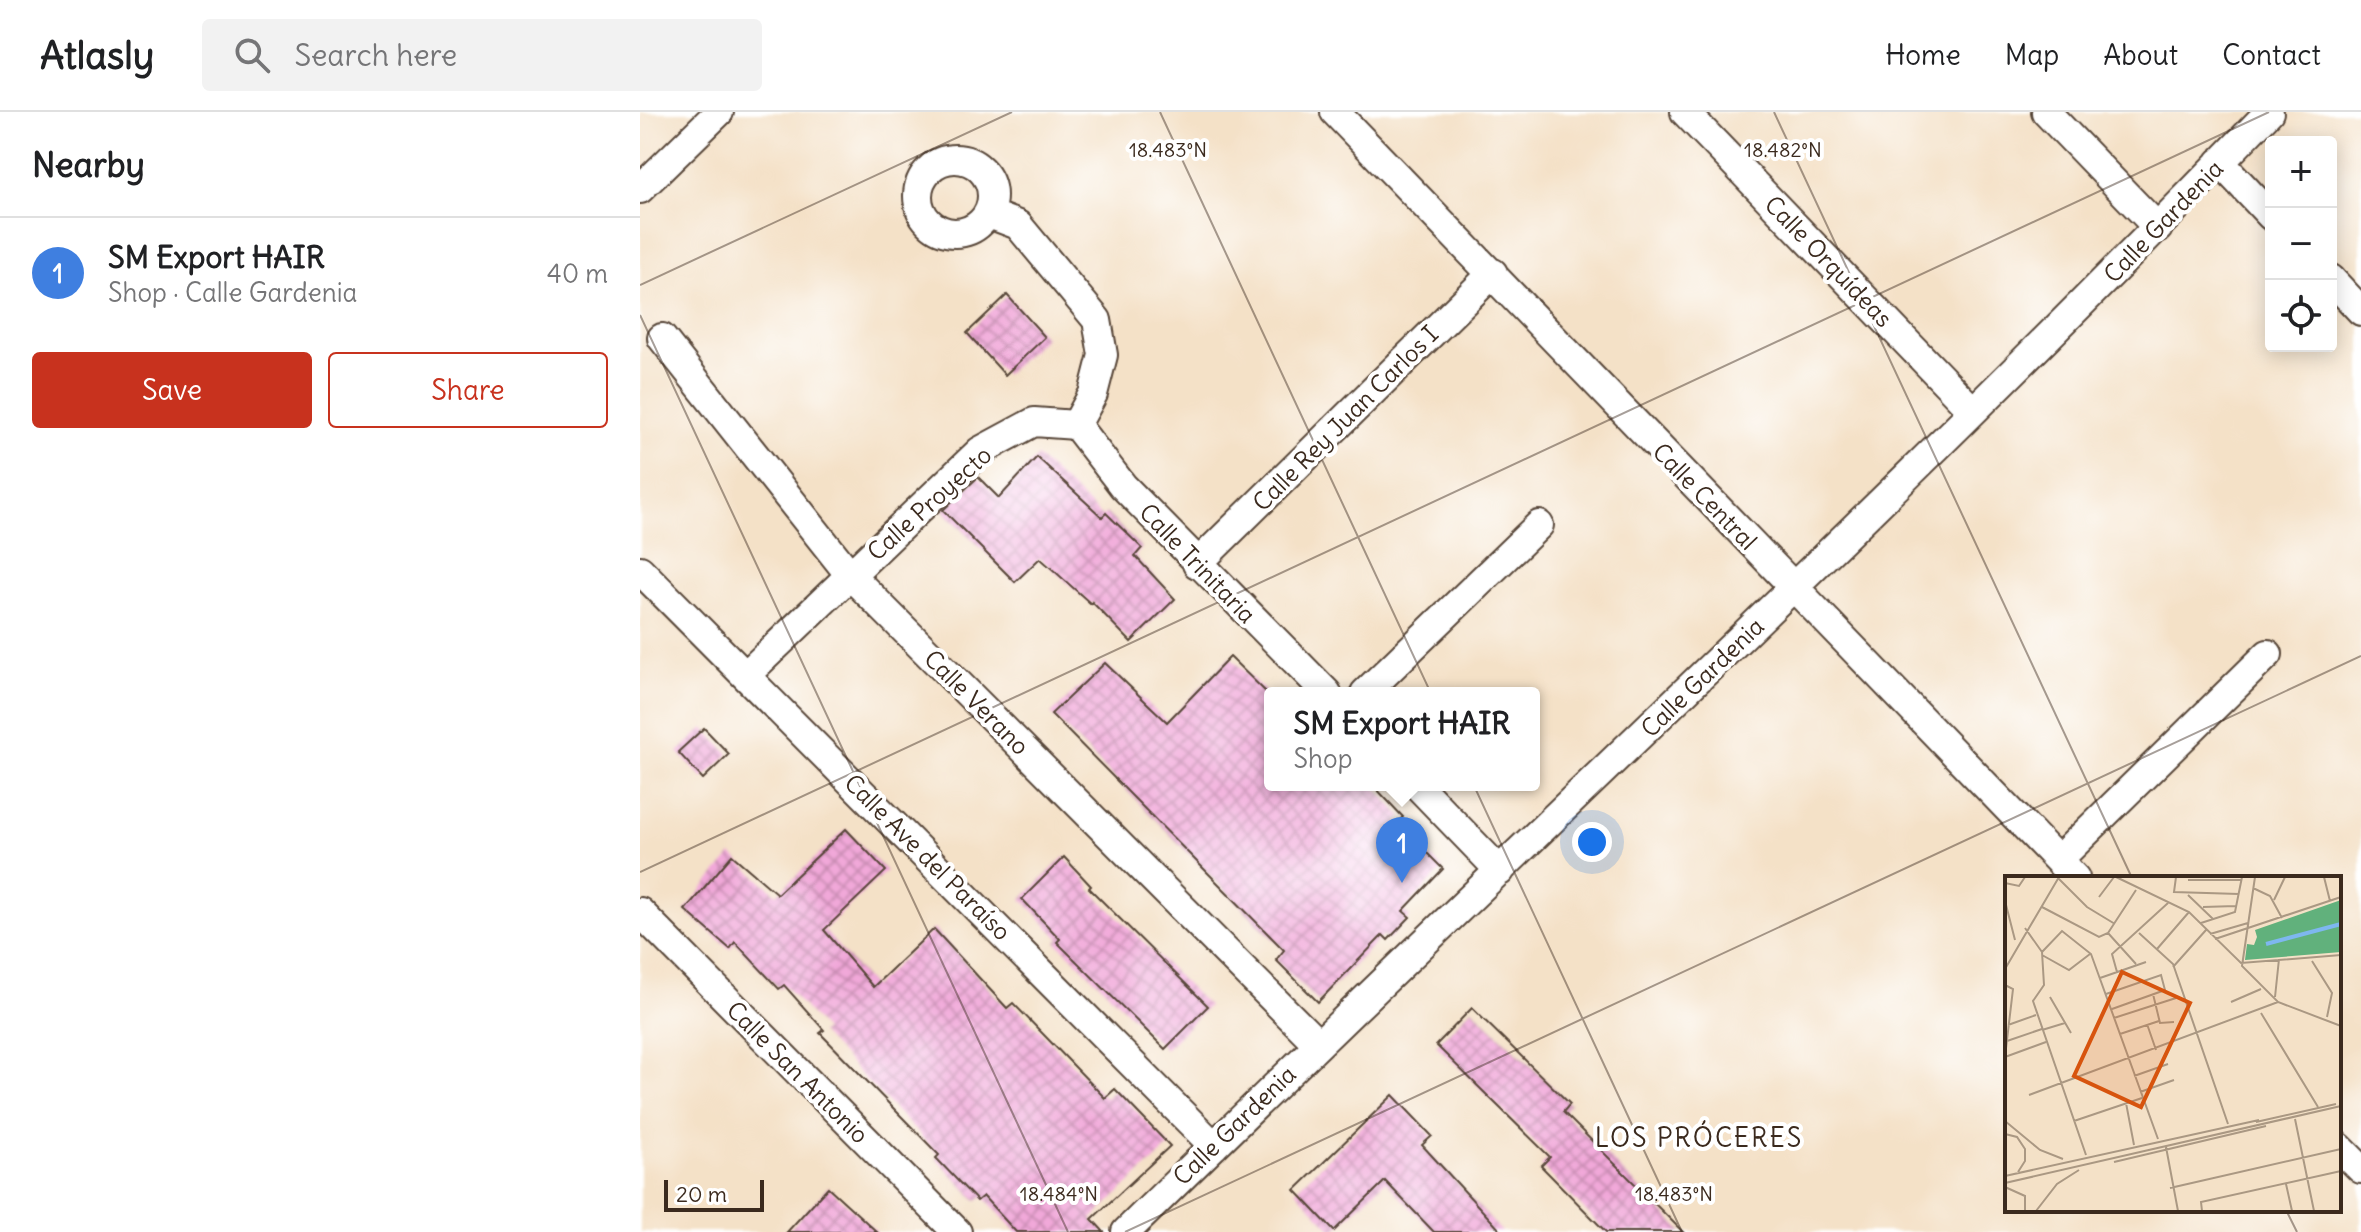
<!DOCTYPE html>
<meta charset="utf-8">
<style>
:root{--surface:#fff;--page:#f2f2f2;--text:#202124;--muted:#757577;--line:#e0e0e0;--accent:#c8321e}
body{margin:0;font-family:Delius,sans-serif;background:var(--page);color:var(--text)}
.controls{position:absolute;right:24px;top:24px;display:grid;overflow:hidden;border-radius:8px;box-shadow:0 4px 20px #0003}
.controls button{width:72px;height:72px;display:grid;place-items:center;padding:0;border:0;border-bottom:2px solid var(--line);background:var(--surface);color:var(--text);font:40px sans-serif}
.scale{position:absolute;left:24px;bottom:20px;width:100px;box-sizing:border-box;padding-left:8px;border:4px solid #3b2a1e;border-top:0;font-size:22px;line-height:28px;white-space:nowrap;color:#3b2a1e;-webkit-text-stroke:6px #fff;paint-order:stroke}
.you{position:absolute;left:952px;top:730px;width:28px;height:28px;margin:-20px;border:6px solid #fff;border-radius:50%;background:#1a73e8;box-shadow:0 0 0 12px #1a73e833}
.badge{display:grid;place-items:center;width:52px;height:52px;border-radius:50%;background:var(--accent);color:#fff;font-size:26px;font-weight:700}
.pin{position:absolute;translate:-50% -66px;filter:drop-shadow(0 2px 4px #0008)}
.pin::after{content:'';position:absolute;top:42px;width:28px;height:24px;background:inherit;clip-path:polygon(0 0,100% 0,50% 100%)}
.popup{position:absolute;left:624px;top:575px;width:276px;height:104px;box-sizing:border-box;display:grid;place-content:center;border-radius:8px;background:var(--surface);filter:drop-shadow(0 2px 6px #0005);font-size:26px;white-space:nowrap;color:var(--muted)}
.popup b{font-size:30px;color:var(--text)}
.popup::after{content:'';position:absolute;left:50%;top:100%;margin-left:-16px;border:16px solid transparent;border-top-color:var(--surface)}
.list{margin:0;padding:0;list-style:none}
h2{display:flex;justify-content:space-between;align-items:center;height:104px;margin:0;padding:0 32px;font-size:34px}
h2 small{font-size:26px;font-weight:400;color:var(--muted)}
.list li{display:grid;grid-template-columns:52px 1fr auto;gap:24px;align-items:center;box-sizing:border-box;height:112px;padding:0 32px;border-top:2px solid var(--line)}
.list b{display:block;font-size:30px;white-space:nowrap}
.list p{margin:0;font-size:26px;white-space:nowrap;color:var(--muted)}
.list em{font-size:26px;font-style:normal;color:var(--muted)}
.actions{display:flex;gap:16px;padding:24px 32px}
.actions a{flex:1;padding:18px 0;border:2px solid var(--accent);border-radius:8px;text-align:center;font-size:28px;color:var(--accent)}
.actions .main{background:var(--accent);color:#fff}
.icon{flex:none;width:44px;height:44px;fill:none;stroke:currentColor;stroke-width:2;stroke-linecap:round;stroke-linejoin:round}
.map{position:relative;flex:none;width:1721px;height:1120px;overflow:hidden}
header{display:flex;align-items:center;gap:48px;box-sizing:border-box;height:112px;padding:0 40px;background:var(--surface);border-bottom:2px solid var(--line)}
header strong{font-size:38px}
nav{display:flex;gap:44px;margin-inline-start:auto;font-size:28px}
.search{width:560px;height:72px;background:var(--page);display:flex;align-items:center;gap:20px;box-sizing:border-box;padding:0 28px;border-radius:8px;color:var(--muted);font-size:30px}
main{display:flex}
aside{flex:1;background:var(--surface)}
.map>svg:first-child{display:block}
.building{fill:url(#building-cross-hatch)}
.lines{fill:none;stroke-linecap:round;stroke-linejoin:round}
.minor-casing{stroke:#574537;stroke-width:32}
.minor{stroke:#fff;stroke-width:28}
.ticks{fill:none;stroke:#3b2a1e;stroke-width:2;stroke-opacity:0.45}
.labels{text-anchor:middle;dominant-baseline:central;stroke-width:8;stroke-linejoin:round;paint-order:stroke}
.street-label{font-size:24px;fill:#3b2a1e;stroke:#fff}
.neighbourhood-label{font-size:26px;letter-spacing:2px;fill:#3b2a1e;stroke:#fff}
.inset-river{fill:none;stroke:#7eb7ef;stroke-width:4}
.inset-road{fill:none;stroke:#aa9883;stroke-width:2}
.view{fill:#d7540e;fill-opacity:0.15;stroke:#d7540e;stroke-width:4}
.inset-edge{fill:none;stroke:#3b2a1e;stroke-width:4}
.ticks-label{font-size:20px;text-anchor:middle;fill:#3b2a1e;stroke:#fff;stroke-width:8;stroke-linejoin:round;paint-order:stroke}
</style>
<header>
<strong>Atlasly</strong>
<div class="search"><svg class="icon" aria-label="search" viewBox="0 0 24 24"><circle cx="10" cy="10" r="6"/><path d="M15 15l6 6"/></svg>Search here</div>
<nav><a>Home</a><a>Map</a><a>About</a><a>Contact</a></nav>
</header>
<main>
<aside>
<h2>Nearby<small></small></h2>
<ul class="list">
<li><span class="badge" style="background:#3f7fe0">1</span><div><b>SM Export HAIR</b><p>Shop · Calle Gardenia</p></div><em>40 m</em></li>
</ul>
<div class="actions"><a class="main">Save</a><a>Share</a></div>
</aside>
<div class="map">
<svg width="1721" height="1120" viewBox="0 0 1721 1120">
<defs>
<pattern id="building-cross-hatch" width="8" height="8" patternUnits="userSpaceOnUse" patternTransform="scale(2)"><rect width="8" height="8" fill="#f1a8d9"/><path d="M0 0l8 8M0 8l8-8" fill="none" stroke="#c489af"/></pattern>
</defs>
<rect width="100%" height="100%" fill="#fff"/>
<filter id="ink" filterUnits="userSpaceOnUse"><feTurbulence type="fractalNoise" baseFrequency=".0125" numOctaves="2"/><feDisplacementMap in="SourceGraphic" scale="16" xChannelSelector="R" yChannelSelector="G"/><feConvolveMatrix kernelMatrix="1 2 1 2 8 2 1 2 1" color-interpolation-filters="sRGB"/></filter>
<filter id="wash" filterUnits="userSpaceOnUse"><feTurbulence type="fractalNoise" baseFrequency=".006" numOctaves="4" result="noise"/><feDisplacementMap in="SourceGraphic" scale="32" xChannelSelector="R" yChannelSelector="G"/><feGaussianBlur stdDeviation="1.8" result="paint"/><feColorMatrix in="noise" values="0 0 0 0 0 0 0 0 0 0 0 0 0 0 0 0 0 1.4 0 .05"/><feComposite in="paint" operator="in"/></filter>
<g filter="url(#wash)">
<rect width="100%" height="100%" fill="#f4e1c7"/>
<g id="blocks">
<path class="building" d="M367,183L405,225L365,263L327,221Z
M397,345L462,405L466,401L502,436L495,444L535,487L491,530L452,490L451,492L400,446L375,470L303,398L338,365L359,386Z
M590,545L630,584V673H733L763,705L757,711L803,757L763,799L770,805L748,828L743,823L678,890L636,848L644,838L411,602L465,551L527,610Z
M64,616L89,642L63,667L38,640Z
M206,717L246,759L184,818L233,875L294,817L367,896L373,891L465,986L475,977L530,1034L452,1107L464,1120H376L343,1084L337,1089L296,1046L299,1043L180,921L184,918L144,873L139,877L95,830L90,837L45,798L92,743L137,782Z
M424,745L451,774L449,776L568,894L525,937L417,830L420,827L382,787Z
M832,896L930,992L923,1000L1043,1120H966L901,1054L910,1045L796,933Z
M753,983L792,1024L782,1033L862,1120H794L745,1069L694,1119L655,1078Z
M188,1075L237,1120H147Z"/>
</g>
</g>
<g filter="url(#ink)">
<use href="#blocks" fill-opacity="0" stroke="#574537" stroke-width="2"/>
<g class="lines">
<g class="minor-casing">
<path id="minor" d="M695,0L1435,766
M1045,0L1333,299
M1406,0L1518,116
M278 84a37 37 0 1 1 74 0a37 37 0 1 1-74 0Z
M1580,50L1631,104
M0,77L79,0
M1691,167L1721,199
M22,226L210,463L678,932
M436,313L483,374L687,581
M557,452L853,161
M0,458L574,1034
M107,562L340,339L394,310L436,313L453,282L463,243L457,208L378,113L349,102
M725,581L899,413
M777,673L860,759
M1418,748L1628,542
M0,800L317,1120
M1699,1035L1721,1057
M486,1120C866,746 1259,385 1629,0"/>
</g>
<use href="#minor" class="minor"/>
</g>
</g>
<path class="ticks" d="M520,0L1042,1120M1134,0L1492,766M0,173L372,0M0,203L428,1120M0,760L1629,0M1646,1098L1657,1120M485,1120L1721,544"/>
<g class="labels">
<g class="street-label">
<text transform="translate(1523 109) rotate(-46)">Calle Gardenia</text>
<text transform="translate(1189 149) rotate(46)">Calle Orquídeas</text>
<text transform="translate(705 306) rotate(-45)">Calle Rey Juan Carlos I</text>
<text transform="translate(1065 384) rotate(46)">Calle Central</text>
<text transform="translate(289 391) rotate(-42)">Calle Proyecto</text>
<text transform="translate(558 451) rotate(46)">Calle Trinitaria</text>
<text transform="translate(1062 565) rotate(-44)">Calle Gardenia</text>
<text transform="translate(337 590) rotate(45)">Calle Verano</text>
<text transform="translate(288 745) rotate(45)">Calle Ave del Paraíso</text>
<text transform="translate(158 960) rotate(45)">Calle San Antonio</text>
<text transform="translate(594 1013) rotate(-44)">Calle Gardenia</text>
</g>
<g class="neighbourhood-label">
<text x="1059" y="1025">LOS PRÓCERES</text>
</g>
</g>
<g transform="translate(1365 764)">
<rect width="336" height="336" fill="#f4e1c7"/>
<path d="M336,24V76L240,84L242,68L249,69L252,61L250,54Z" fill="#61b17c"/>
<path class="inset-river" d="M261,68L336,48"/>
<path class="inset-road" d="M111,1L184,36L236,87L336,79M171,1L169,16L234,18M250,1L237,90L273,126L336,150M319,1L325,25M53,2L82,31L110,48M183,4H237M0,7L14,10L20,1M248,12L265,20L277,42M183,19L208,43M94,21L109,1M269,24L280,1M0,25L10,64M37,31L94,61L103,57L131,14M198,31L231,30M196,47L230,36L237,1M20,52L37,76L39,109L28,125L81,279M103,57L131,88M134,57L168,88L223,248M205,58L243,47M210,63L336,21M152,73L184,36M37,76L57,55L86,78L153,263M37,79L64,94L85,78M307,85L327,117L322,141M168,91L201,54M0,93L54,1M112,96L107,78L163,27M95,102L141,86M0,109L8,113L0,181M101,118L156,99L160,114L107,133M148,118L155,147L169,146M45,121L66,157M270,121L274,83M226,126L256,113M256,137L313,231M109,142L171,122M142,148L151,174M3,149L31,139M37,154L60,147M115,158L154,145M2,165L37,153M0,181L41,166M129,200L163,188M135,216L169,204M24,219L273,126M121,227L129,269M290,243L309,335M0,245L35,274L58,283M69,245L137,222M251,246L331,228M0,258L12,261L20,273V285L13,296M161,271L173,335M109,286L261,250M0,300L254,244M0,307L336,230M281,308L287,335M0,311L20,320V335M165,312L336,273M31,335L52,308L74,294M197,335L196,326L336,295"/>
<path class="view" d="M117,96L185,127L136,231L69,200Z"/>
<rect width="336" height="336" class="inset-edge"/>
</g>
<g class="ticks-label">
<text x="528" y="45">18.483°N</text>
<text x="1143" y="45">18.482°N</text>
<text x="419" y="1089">18.484°N</text>
<text x="1034" y="1089">18.483°N</text>
</g>
</svg>
<div class="controls">
<button>+</button>
<button>−</button>
<button><svg class="icon" aria-label="locate" viewBox="0 0 24 24"><circle cx="12" cy="12" r="6"/><path d="M12 2v4M12 18v4M2 12h4M18 12h4"/></svg></button>
</div>
<div class="scale">20 m</div>
<div class="you"></div>
<div class="pin badge" style="left:762px;top:771px;background:#3f7fe0">1</div>
<div class="popup"><b>SM Export HAIR</b>Shop</div>
</div>
</main>
